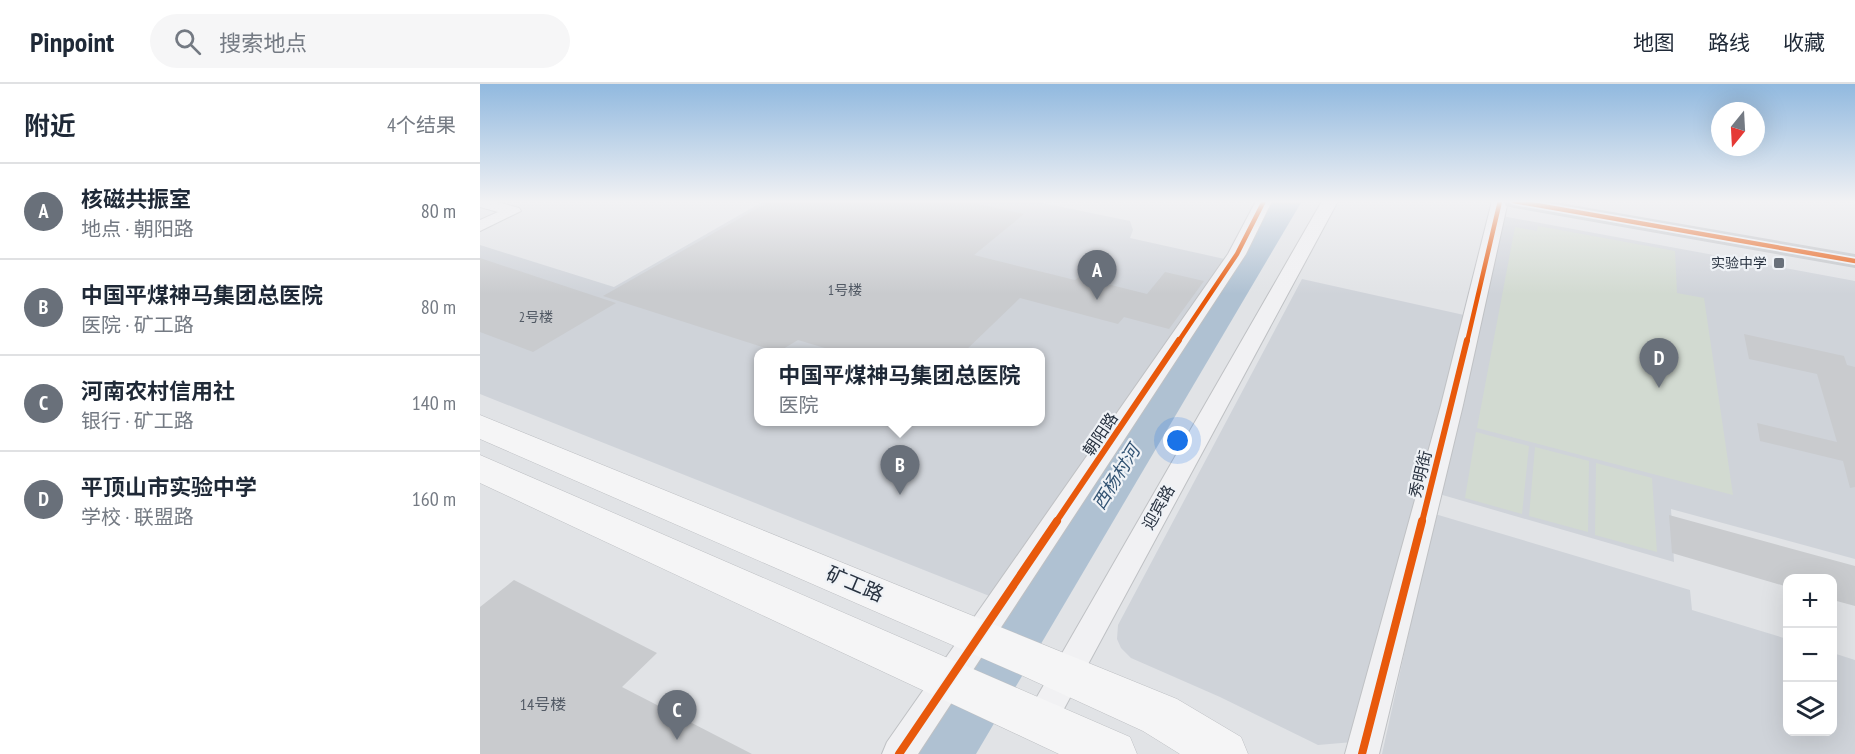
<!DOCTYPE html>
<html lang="zh">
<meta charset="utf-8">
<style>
:root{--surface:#fff;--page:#f6f6f7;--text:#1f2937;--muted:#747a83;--line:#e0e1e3;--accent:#69707a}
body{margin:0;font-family:"PT Sans Narrow","Noto Sans SC",sans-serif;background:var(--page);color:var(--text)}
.controls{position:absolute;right:18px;bottom:18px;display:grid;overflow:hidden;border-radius:12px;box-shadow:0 6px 24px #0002}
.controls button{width:54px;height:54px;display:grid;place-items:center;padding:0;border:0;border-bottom:2px solid var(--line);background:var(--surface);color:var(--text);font:30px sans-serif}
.compass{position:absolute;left:1231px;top:18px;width:54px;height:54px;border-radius:50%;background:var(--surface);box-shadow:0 6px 24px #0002;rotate:198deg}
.you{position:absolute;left:698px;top:357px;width:21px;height:21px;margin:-15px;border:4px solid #fff;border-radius:50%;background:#1a73e8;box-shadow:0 0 0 9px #1a73e833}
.badge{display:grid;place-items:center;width:39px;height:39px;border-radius:50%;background:var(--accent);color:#fff;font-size:20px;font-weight:700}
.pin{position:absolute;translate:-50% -50px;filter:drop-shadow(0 2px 3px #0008)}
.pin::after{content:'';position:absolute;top:32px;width:21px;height:18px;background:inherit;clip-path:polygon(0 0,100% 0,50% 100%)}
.popup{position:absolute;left:274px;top:264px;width:291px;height:78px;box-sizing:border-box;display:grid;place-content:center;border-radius:12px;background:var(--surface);filter:drop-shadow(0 2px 4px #0005);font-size:20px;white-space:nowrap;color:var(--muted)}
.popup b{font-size:22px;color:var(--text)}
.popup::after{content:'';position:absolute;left:50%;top:100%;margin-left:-12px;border:12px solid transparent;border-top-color:var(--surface)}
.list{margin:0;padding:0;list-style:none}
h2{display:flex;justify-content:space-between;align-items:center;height:78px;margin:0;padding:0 24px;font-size:26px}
h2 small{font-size:20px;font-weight:400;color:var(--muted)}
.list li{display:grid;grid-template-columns:39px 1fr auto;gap:18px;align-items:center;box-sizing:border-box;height:96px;padding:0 24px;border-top:2px solid var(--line)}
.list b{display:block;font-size:22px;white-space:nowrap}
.list p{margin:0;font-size:20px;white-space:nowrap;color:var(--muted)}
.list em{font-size:20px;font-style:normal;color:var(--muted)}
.icon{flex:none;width:33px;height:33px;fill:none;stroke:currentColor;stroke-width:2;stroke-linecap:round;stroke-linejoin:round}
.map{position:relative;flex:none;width:1375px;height:670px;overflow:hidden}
header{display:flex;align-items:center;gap:36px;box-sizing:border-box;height:84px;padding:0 30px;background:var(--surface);border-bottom:2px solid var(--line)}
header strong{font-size:28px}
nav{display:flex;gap:33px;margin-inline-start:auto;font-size:21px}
.search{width:420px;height:54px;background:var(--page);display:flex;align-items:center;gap:15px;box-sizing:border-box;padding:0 21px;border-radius:33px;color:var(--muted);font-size:22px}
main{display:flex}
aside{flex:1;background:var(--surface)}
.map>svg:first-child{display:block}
.built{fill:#cfd3d9;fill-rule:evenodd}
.green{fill:#d2dad1}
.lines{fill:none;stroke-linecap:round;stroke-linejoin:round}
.river{fill:#afc1d2;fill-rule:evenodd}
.building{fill:#c9cbce}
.street-casing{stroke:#bfc1c4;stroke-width:2}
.primary-casing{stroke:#bec0c4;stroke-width:1}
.street{fill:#f1f1f3;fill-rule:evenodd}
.secondary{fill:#bfc2c6;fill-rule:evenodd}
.primary{fill:#f5f5f6;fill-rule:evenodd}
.cycleway-far2-casing{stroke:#eff2f6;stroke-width:8}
.cycleway-far1-casing{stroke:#eff2f6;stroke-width:10}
.cycleway-casing{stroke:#eff2f6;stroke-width:11}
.cycleway-far2{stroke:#e8590c;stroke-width:4.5}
.cycleway-far1{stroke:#e8590c;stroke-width:6}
.cycleway{stroke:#e8590c;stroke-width:8}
.poi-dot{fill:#69707a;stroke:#eff2f6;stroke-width:2}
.labels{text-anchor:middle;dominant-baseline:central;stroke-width:4.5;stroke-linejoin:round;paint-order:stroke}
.far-poi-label{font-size:14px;fill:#283240;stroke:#eff2f6;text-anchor:end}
.number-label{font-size:14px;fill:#515964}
.street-label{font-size:16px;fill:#283240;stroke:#eff2f6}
.near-number-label{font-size:16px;fill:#515964}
.water-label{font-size:18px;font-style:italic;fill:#325373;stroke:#eff2f6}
.near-street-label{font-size:20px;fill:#283240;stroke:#eff2f6}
</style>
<header>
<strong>Pinpoint</strong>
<div class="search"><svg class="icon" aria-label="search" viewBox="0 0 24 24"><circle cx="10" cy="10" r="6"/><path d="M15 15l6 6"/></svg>搜索地点</div>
<nav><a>地图</a><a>路线</a><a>收藏</a></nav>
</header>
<main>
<aside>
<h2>附近<small>4个结果</small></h2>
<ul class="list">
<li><span class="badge">A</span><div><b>核磁共振室</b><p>地点 · 朝阳路</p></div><em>80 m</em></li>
<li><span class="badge">B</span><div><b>中国平煤神马集团总医院</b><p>医院 · 矿工路</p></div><em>80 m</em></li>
<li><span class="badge">C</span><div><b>河南农村信用社</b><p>银行 · 矿工路</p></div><em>140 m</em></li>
<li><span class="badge">D</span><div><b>平顶山市实验中学</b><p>学校 · 联盟路</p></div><em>160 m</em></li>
</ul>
</aside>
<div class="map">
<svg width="1375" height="670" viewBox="0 0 1375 670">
<rect width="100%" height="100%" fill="#e1e3e6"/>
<path class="built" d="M284,117H553L650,137L653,146L650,154L749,176L512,513L0,310V161L134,203ZM279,268H561V338H279Z
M1022,132L1375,197V475L1191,425L1194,478L959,410Z
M822,195L984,231L884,629L873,658L838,661L740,613L651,574L641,564L637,555L638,541Z
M955,430L1210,506L1212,526L1307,555L1308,648H1352L1353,569L1375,576V670H902Z"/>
<path class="green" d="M1058,142L1195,167L1197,209L1224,214L1253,411L997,344L1035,143L1057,147Z
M996,348L1049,362L1042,430L985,414Z
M1055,363L1109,377L1108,448L1049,432Z
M1116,379L1172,394L1177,468L1115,451Z"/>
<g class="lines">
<path class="river" d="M794,117H822L496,670H435L444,650Z"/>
</g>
<path class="building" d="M290,117H485L544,130L494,171L595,196L599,193L667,210L685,188L724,197L689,245L644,233L638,240L540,214L484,268H358L318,256L298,268L123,212Z
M0,174L136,219L53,268L0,248Z
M1264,250L1364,272L1367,281L1375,283V403L1370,404L1363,377L1280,357L1277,339L1357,358L1337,290L1269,275Z
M1189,431L1375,482V522L1353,516V495H1308V503L1192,469Z
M34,496L177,569L142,603L272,670H0V523Z"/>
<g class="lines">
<g class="street-casing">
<path id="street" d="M0,117H13L39,124L41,127L0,147V136L18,128L0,123Z
M776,117H792L766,170L438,670H402L407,658L748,170Z
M842,117H858L572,647L561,652L550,647L545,636L550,625Z
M1012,117H1028L983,321L899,670H865L961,321Z"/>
</g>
<g class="primary-casing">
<path id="primary" d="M0,331L697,615L761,653L768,670H700L663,647L541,591L0,355Z
M0,371L650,653L657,670H579L0,399Z"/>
</g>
<use href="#street" class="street"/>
<path class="secondary" d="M1023,117H1069L1375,170V184L1034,124L1026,122Z"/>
<use href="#primary" class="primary"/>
<g class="cycleway-far2-casing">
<path id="cycleway-far2" d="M1034,117L1375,177
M698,258L757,170L784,117
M987,258L1020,117"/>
</g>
<g class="cycleway-far1-casing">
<path id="cycleway-far1" d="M576,438L699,256
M942,438L987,256"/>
</g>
<g class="cycleway-casing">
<path id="cycleway" d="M419,670L577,437
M882,670L942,437"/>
</g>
<use href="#cycleway-far2" class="cycleway-far2"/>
<use href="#cycleway-far1" class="cycleway-far1"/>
<use href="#cycleway" class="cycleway"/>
</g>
<linearGradient id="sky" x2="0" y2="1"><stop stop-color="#91b9df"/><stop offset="0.56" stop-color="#f2f2f4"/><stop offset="1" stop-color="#f2f2f4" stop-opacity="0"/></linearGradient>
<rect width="1375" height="210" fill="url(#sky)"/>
<rect class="poi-dot" x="1293" y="173" width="12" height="12" rx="3"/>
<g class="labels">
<g class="far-poi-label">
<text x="1287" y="179">实验中学</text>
</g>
<g class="number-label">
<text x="365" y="206">1号楼</text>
<text x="56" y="233">2号楼</text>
</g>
<g class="street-label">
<text transform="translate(620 350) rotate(-56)">朝阳路</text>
<text transform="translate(940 390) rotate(-76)">秀明街</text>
<text transform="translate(678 423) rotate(-61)">迎宾路</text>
</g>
<g class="near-number-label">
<text x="63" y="620">14号楼</text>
</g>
<g class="water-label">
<text transform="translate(636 393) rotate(-58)">西杨村河</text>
</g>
<g class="near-street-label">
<text transform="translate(375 500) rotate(23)">矿工路</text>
</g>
</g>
</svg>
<div class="controls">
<button>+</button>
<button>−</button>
<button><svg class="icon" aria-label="layers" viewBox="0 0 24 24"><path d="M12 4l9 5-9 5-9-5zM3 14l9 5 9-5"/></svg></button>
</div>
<svg class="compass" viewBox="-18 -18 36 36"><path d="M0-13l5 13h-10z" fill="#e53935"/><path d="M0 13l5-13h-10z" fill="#747a83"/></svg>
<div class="you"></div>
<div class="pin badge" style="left:617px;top:216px">A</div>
<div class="pin badge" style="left:420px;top:411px">B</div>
<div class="popup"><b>中国平煤神马集团总医院</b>医院</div>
<div class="pin badge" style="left:197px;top:656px">C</div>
<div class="pin badge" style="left:1179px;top:304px">D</div>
</div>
</main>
